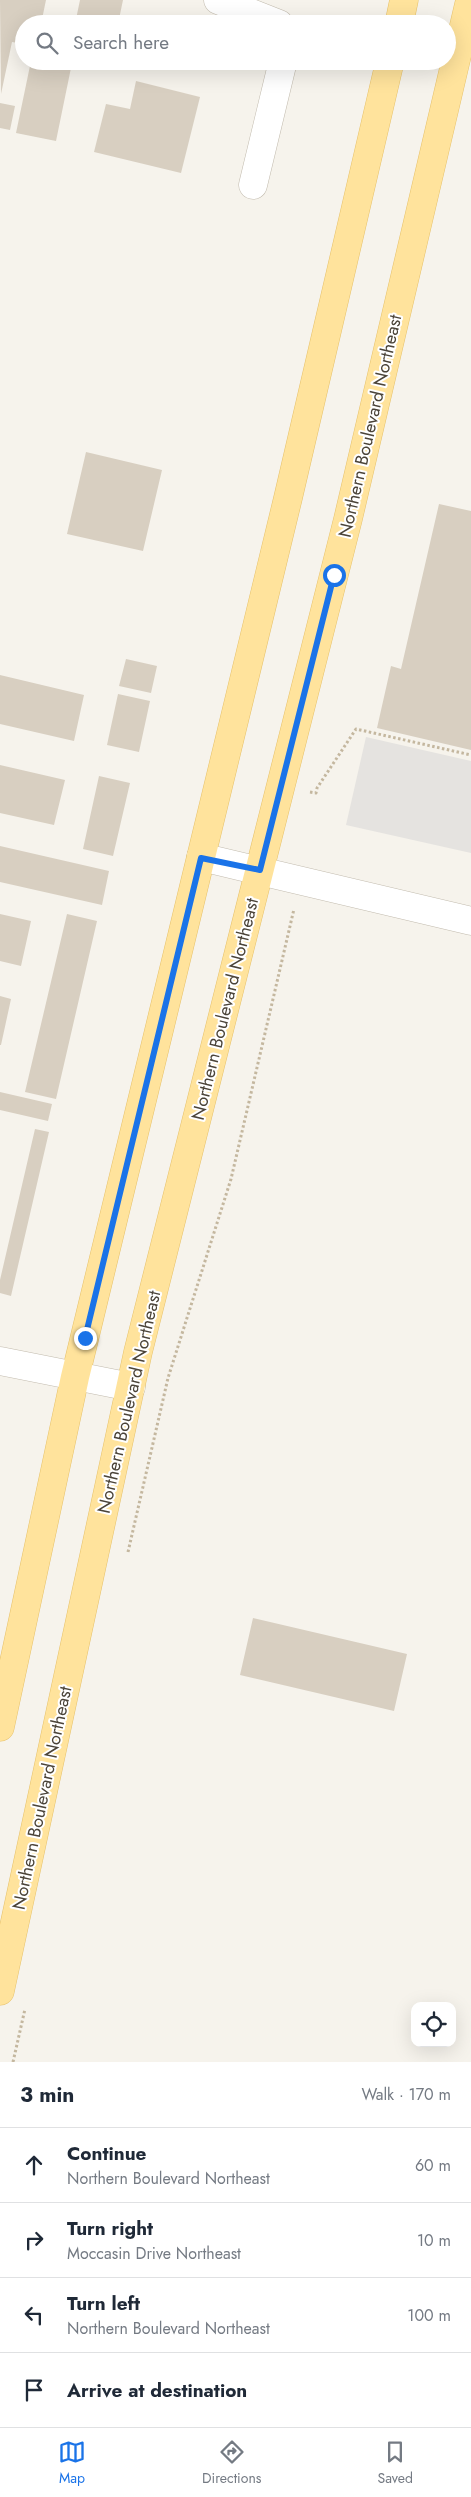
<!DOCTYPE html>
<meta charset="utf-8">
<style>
:root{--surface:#fff;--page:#f2f2f3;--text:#1f2937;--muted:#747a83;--line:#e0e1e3;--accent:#1a73e8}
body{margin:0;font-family:Jost,sans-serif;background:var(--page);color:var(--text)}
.controls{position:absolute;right:15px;bottom:15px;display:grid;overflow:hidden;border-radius:10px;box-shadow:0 5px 20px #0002}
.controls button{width:45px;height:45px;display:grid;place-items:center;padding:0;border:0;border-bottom:1px solid var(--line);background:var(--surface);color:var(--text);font:25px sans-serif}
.stop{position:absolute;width:15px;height:15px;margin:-11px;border:4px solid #1a73e8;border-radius:50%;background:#fff}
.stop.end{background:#1a73e8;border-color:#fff;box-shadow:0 1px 5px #0008}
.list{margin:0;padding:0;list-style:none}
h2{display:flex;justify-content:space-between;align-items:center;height:65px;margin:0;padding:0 20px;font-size:21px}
h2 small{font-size:16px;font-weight:400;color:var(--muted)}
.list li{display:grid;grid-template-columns:32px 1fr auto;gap:15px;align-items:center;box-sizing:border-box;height:75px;padding:0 20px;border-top:1px solid var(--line)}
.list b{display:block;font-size:19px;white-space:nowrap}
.list p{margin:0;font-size:16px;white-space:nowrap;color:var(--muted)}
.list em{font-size:16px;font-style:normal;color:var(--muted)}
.icon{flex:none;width:28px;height:28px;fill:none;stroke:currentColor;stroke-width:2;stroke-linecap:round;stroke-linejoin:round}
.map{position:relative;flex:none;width:471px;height:2062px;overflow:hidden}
.search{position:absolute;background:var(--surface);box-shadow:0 5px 20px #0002;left:15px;right:15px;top:15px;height:55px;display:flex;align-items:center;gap:12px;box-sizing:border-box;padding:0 18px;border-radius:28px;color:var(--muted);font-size:19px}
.sheet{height:365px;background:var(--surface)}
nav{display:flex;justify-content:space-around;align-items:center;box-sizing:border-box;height:70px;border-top:1px solid var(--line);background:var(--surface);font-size:14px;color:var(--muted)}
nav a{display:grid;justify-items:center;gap:2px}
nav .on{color:var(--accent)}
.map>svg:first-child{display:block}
.parking{fill:#e5e3e0}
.building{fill:#d8cfc1}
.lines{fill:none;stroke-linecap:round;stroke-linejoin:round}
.minor-casing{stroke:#c2bbae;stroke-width:29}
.major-casing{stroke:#e6c16a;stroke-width:29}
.path{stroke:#c4b79f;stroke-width:3;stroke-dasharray:2.5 2.5;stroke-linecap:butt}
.minor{stroke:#fff;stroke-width:28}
.major{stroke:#ffe39c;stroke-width:28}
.route{stroke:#1a73e8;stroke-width:6}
.labels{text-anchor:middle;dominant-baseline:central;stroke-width:4;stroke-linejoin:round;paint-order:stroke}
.street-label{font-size:18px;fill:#4b4439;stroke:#fff}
</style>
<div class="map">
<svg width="471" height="2062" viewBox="0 0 471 2062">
<rect width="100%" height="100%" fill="#f6f3ec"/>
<path class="parking" d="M366,737L471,761V853L346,825Z"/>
<path class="building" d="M0,0H46L41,24H24V44L12,42L1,94Z
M80,0H123L118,24H75Z
M31,61H93L92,67L72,63L56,141L16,133Z
M136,81L200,97L181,173L94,152L106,104L130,109Z
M0,103L15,106L10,130L0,128Z
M86,452L162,470L143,551L67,534Z
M439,504L471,511V750L377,728L391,666L401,669Z
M126,659L157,666L151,693L119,686Z
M0,675L84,695L74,741L0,724Z
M118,694L150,701L139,752L107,745Z
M0,765L65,780L54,825L0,813Z
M99,776L130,783L113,856L83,849Z
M0,846L109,871L102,905L0,882Z
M0,914L31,921L21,966L0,961Z
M67,914L97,921L56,1099L25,1092Z
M0,996L11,999L1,1045H0Z
M0,1092L52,1104L48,1121L0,1110Z
M35,1129L49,1132L11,1296L0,1293V1280Z
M253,1618L407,1654L394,1711L240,1675Z"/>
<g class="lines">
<g class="minor-casing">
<path id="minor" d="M218,0L279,24
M253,185L283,61
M201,857L471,921
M0,1361L131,1387"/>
</g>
<g class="major-casing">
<path id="major" d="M399,24L404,0
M0,1727L75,1377L288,498L390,61
M0,1991L138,1352L348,519L470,0"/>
</g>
<path class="path" d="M310,792L316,793L317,788L356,729L471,755
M128,1552L168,1378L231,1179L294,909
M13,2062L25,2009"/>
<use href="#minor" class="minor"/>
<use href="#major" class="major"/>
</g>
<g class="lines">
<path class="route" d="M85,1338L201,858L260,870L334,575"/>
</g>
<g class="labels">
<g class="street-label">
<text transform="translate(370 426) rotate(-77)">Northern Boulevard Northeast</text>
<text transform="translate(225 1009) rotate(-76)">Northern Boulevard Northeast</text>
<text transform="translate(129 1402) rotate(-77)">Northern Boulevard Northeast</text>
<text transform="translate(42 1798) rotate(-78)">Northern Boulevard Northeast</text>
</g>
</g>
</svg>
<div class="controls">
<button><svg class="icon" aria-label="locate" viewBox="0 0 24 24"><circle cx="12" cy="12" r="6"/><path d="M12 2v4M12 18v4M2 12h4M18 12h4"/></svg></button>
</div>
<div class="stop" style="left:334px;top:575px"></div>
<div class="stop end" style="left:85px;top:1338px"></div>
<div class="search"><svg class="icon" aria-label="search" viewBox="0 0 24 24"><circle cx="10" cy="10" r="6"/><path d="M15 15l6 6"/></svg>Search here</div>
</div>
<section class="sheet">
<h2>3 min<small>Walk · 170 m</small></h2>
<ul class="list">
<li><svg class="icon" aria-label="ahead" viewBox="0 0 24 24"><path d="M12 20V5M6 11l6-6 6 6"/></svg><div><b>Continue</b><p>Northern Boulevard Northeast</p></div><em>60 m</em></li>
<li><svg class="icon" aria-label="right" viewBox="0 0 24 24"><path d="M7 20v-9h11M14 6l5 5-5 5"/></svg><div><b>Turn right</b><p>Moccasin Drive Northeast</p></div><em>10 m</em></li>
<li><svg class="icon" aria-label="left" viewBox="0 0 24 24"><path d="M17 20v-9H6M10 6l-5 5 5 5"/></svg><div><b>Turn left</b><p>Northern Boulevard Northeast</p></div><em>100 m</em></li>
<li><svg class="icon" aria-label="arrive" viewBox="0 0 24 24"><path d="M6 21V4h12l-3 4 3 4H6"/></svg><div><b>Arrive at destination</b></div></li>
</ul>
</section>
<nav>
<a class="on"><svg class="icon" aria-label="map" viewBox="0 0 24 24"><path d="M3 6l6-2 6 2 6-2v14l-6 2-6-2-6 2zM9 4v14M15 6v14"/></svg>Map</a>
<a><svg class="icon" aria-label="directions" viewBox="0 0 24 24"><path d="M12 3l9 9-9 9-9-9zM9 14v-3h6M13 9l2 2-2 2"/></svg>Directions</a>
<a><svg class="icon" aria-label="saved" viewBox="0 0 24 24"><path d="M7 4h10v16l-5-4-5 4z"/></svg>Saved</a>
</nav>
